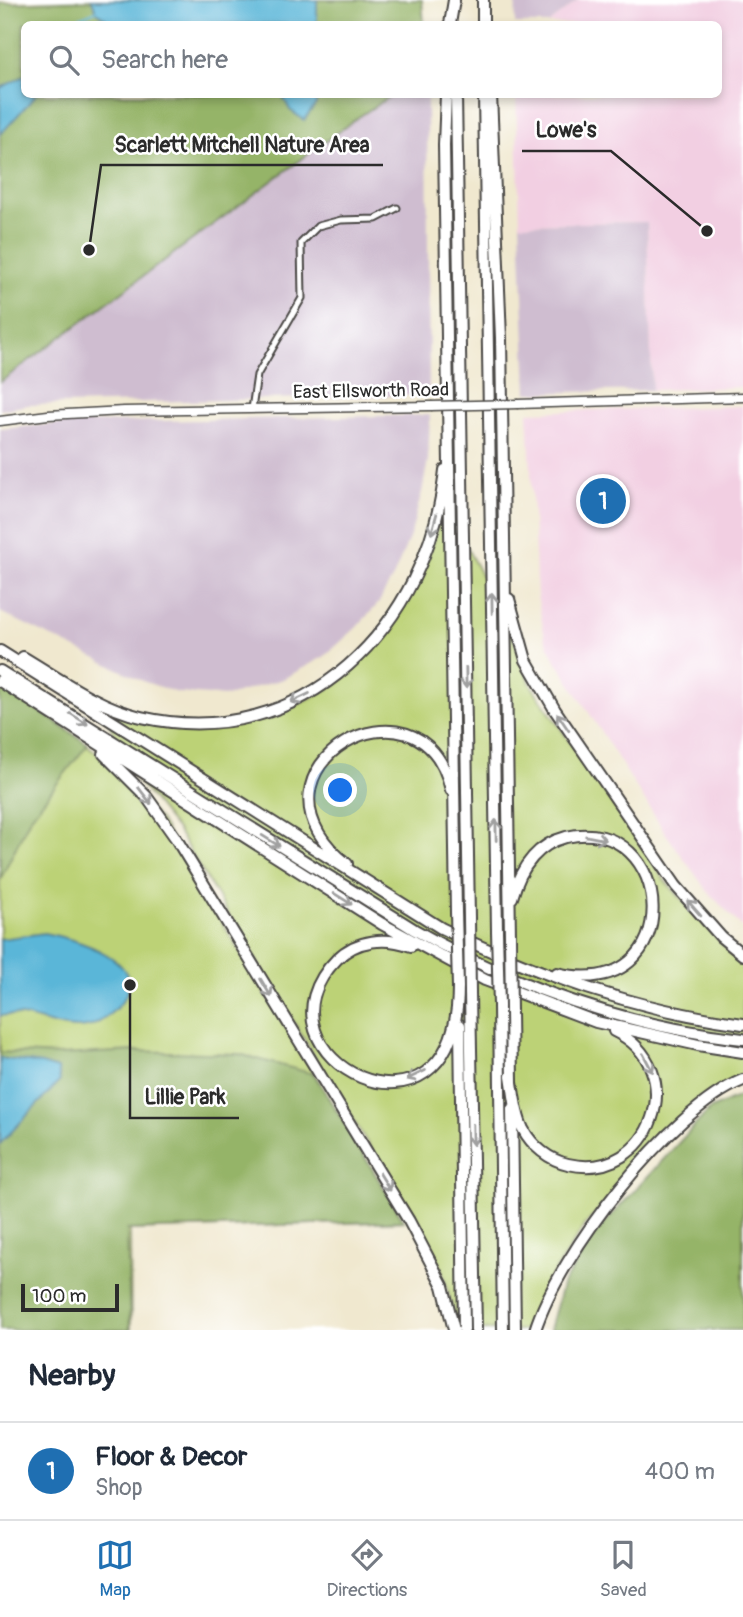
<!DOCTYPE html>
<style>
:root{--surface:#fff;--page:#f6f6f7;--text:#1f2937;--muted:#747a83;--line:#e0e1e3;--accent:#1f6fb2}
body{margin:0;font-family:Pangolin,sans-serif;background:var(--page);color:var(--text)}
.scale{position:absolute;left:21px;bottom:18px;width:98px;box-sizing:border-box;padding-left:7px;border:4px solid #2b2b2b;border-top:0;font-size:19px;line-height:24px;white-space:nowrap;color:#2b2b2b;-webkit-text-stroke:5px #fff;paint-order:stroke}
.you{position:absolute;left:341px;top:791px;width:24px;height:24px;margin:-18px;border:5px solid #fff;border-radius:50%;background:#1a73e8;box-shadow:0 0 0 10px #1a73e833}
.badge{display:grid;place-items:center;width:46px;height:46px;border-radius:50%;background:var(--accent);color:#fff;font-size:23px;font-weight:700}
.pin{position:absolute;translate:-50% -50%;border:4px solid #fff;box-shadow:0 2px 7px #0006}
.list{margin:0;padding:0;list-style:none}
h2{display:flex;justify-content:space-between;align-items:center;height:91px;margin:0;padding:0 28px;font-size:30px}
h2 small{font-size:23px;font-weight:400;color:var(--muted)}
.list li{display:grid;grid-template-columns:46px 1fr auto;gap:21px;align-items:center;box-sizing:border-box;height:98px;padding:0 28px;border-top:2px solid var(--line)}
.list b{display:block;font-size:26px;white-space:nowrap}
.list p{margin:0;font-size:23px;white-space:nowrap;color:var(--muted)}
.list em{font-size:23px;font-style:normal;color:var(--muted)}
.icon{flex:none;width:38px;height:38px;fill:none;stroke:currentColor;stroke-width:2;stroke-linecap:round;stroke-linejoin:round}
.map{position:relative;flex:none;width:743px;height:1330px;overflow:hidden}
.search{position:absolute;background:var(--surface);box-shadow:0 4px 10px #0003;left:21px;right:21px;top:21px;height:77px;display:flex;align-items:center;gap:18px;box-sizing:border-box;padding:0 24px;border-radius:10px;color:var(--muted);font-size:26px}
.sheet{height:189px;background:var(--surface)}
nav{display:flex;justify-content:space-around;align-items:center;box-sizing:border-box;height:98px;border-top:2px solid var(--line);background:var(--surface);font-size:19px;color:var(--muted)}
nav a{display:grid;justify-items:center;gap:4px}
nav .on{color:var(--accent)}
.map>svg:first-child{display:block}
.built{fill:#f2cfe2}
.industrial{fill:#cfbdd0}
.green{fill:#bcd276;stroke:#747e50;stroke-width:2}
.forest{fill:#95b467;stroke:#607049;stroke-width:2}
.water{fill:#5ab6d8;stroke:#427082;stroke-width:2}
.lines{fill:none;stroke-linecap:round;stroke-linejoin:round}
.stream{stroke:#5ab6d8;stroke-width:2}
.street-casing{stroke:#494744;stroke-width:9}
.secondary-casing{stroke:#494744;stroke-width:11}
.highway-casing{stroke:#494744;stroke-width:14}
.street{stroke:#fff;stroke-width:5}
.secondary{stroke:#fff;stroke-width:8}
.highway{stroke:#fff;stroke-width:10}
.secondary-bridge-casing{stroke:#494744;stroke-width:11;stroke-linecap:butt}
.highway-bridge-casing{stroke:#494744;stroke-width:14;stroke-linecap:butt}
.secondary-bridge{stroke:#fff;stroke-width:8}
.highway-bridge{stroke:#fff;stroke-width:10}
.oneway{stroke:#a0a0a0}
.labels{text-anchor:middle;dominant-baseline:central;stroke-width:5;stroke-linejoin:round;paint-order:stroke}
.street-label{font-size:19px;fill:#2b2b2b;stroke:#fff}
.leader{fill:none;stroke:#2b2b2b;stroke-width:2.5}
.callout-dot{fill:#2b2b2b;stroke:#fff;stroke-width:2.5}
.callout-label{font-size:21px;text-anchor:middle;font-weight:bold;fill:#2b2b2b;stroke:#fff;stroke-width:5;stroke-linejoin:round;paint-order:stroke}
</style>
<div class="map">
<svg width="743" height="1330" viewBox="0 0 743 1330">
<rect width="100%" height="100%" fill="#fff"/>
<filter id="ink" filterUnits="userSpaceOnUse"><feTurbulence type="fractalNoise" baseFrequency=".0143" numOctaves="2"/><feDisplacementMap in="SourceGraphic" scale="14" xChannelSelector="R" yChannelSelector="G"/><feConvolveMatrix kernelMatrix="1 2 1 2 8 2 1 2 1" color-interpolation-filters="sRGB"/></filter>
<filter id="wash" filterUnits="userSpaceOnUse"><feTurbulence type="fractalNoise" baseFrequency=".00686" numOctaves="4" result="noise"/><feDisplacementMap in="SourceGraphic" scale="28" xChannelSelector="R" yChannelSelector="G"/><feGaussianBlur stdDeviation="1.57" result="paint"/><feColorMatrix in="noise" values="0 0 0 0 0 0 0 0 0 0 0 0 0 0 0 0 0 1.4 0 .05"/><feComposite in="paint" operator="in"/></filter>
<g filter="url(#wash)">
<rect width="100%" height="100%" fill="#f0e8cf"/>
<path class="built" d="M578,0H743V387L652,390L647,222L520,224L516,95L718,94V24H548Z
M743,406V928L708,892L666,834L553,656L545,638L537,596L528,412Z"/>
<path class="industrial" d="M516,0H578L548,24H515Z
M392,95H427L429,395L28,405L0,410V382L357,118Z
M647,222L652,390L527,393L520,224Z
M430,415L428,460L422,492L411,533L394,575L378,604L356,628L325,656L283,679L227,696L178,693L145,682L0,612V429L68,423Z"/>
<path class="green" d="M445,507L510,629L531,685L666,882L728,950L743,960V1075L697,1099L585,1225L549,1280L531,1330H459L441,1267L419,1228L177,830L132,774L102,709L147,724L208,730L272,718L337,684L386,635L420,578Z
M0,685C68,727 112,758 161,822L404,1221L130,1230L131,1330H0Z"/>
<path class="forest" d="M97,0H422L424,24H24V94L392,95L357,118L0,382V3Z
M0,685L88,744L30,818L0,880Z
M134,1051L239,1054L314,1074L404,1221L127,1230L130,1330H0V1052L60,1055Z
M743,1094V1330H550L562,1285L599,1229L709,1110Z"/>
<path class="water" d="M92,0H317V24H112L96,11Z
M24,76V94L36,95L0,135V88Z
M282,95H316V104L304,120L290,110Z
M44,933C72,938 154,960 121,1003C114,1012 101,1022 91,1026C61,1035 30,1010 0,1016V939Z
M0,1058L42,1064L58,1069L60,1081L0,1144Z"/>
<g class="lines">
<path class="stream" d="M79,18L96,11"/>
</g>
</g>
<g filter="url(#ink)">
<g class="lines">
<g class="street-casing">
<path id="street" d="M252,409L257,375L302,298L301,243L318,226L341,220L376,219L397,208"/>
</g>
<g class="secondary-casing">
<path id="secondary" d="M518,404L743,397
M0,421L48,415L124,411L431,406"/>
</g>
<g class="highway-casing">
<path id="highway" d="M483,0V24
M450,24L454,0
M446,94L444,145L456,912
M456,94L469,918
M484,94L497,931
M491,94L501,338L510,936
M509,599L526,660L555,710L676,886L721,937L743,955
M0,651L441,928C538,975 636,1010 743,1024
M23,657C60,679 98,707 141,717C304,754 429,625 445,470
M0,671L415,930C515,987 628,1027 743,1039
M0,681L382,924L485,980L596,1022L698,1045L743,1052
M104,754L146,796L175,837L409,1221L443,1286L454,1330
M347,864C229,769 423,661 451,790
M512,898C520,869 535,845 566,837C676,812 690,1004 557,973
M411,946C386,937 357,939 337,959C240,1057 458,1167 458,987
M470,993L476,1330
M499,1006L503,1330
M511,1011L512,1082
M460,1025L464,1330
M511,1076C514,1093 515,1113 523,1129C532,1146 549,1160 568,1164C652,1183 692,1068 614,1031
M512,1109L515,1330
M535,1330C559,1254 669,1110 743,1080"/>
</g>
<use href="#street" class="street"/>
<use href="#secondary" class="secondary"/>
<use href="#highway" class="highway"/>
<g class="secondary-bridge-casing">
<path id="secondary-bridge" d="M431,406L518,404"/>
</g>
<g class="highway-bridge-casing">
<path id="highway-bridge" d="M456,912L458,987
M469,918L470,993
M497,931L499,1006
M510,936L511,1011"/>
</g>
<use href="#secondary-bridge" class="secondary-bridge"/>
<use href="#highway-bridge" class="highway-bridge"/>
</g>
<defs><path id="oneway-shaft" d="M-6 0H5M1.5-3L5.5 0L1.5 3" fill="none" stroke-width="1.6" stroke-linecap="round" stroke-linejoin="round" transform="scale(1.75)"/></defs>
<g class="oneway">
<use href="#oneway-shaft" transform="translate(434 524) rotate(105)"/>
<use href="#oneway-shaft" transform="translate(492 603) rotate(-91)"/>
<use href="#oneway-shaft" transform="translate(466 678) rotate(89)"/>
<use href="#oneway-shaft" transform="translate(300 698) rotate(154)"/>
<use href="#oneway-shaft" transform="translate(79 719) rotate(32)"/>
<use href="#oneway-shaft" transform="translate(563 722) rotate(-124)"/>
<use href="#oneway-shaft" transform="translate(145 796) rotate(52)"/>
<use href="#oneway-shaft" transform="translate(496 830) rotate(-91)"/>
<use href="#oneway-shaft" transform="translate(596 838) rotate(11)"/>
<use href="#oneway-shaft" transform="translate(271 841) rotate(32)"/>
<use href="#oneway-shaft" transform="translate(343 899) rotate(32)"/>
<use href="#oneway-shaft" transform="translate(694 908) rotate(-131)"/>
<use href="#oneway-shaft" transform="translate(266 988) rotate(59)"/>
<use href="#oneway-shaft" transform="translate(648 1063) rotate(62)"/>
<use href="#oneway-shaft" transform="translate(416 1075) rotate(154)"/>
<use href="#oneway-shaft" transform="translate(473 1135) rotate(89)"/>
<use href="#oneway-shaft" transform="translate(385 1182) rotate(58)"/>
</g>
</g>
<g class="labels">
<g class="street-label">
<text transform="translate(371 391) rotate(-1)">East Ellsworth Road</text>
</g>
</g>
<path class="leader" d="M707 231L611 151H522M89 250L101 165H383M130 985L130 1118H239"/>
<g class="callout-dot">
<circle cx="707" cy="231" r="7"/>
<circle cx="89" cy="250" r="7"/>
<circle cx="130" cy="985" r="7"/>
</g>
<g class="callout-label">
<text x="566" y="137">Lowe's</text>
<text x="242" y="152">Scarlett Mitchell Nature Area</text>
<text x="185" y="1104">Lillie Park</text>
</g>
</svg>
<div class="scale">100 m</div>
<div class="you"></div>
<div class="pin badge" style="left:603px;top:501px">1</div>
<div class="search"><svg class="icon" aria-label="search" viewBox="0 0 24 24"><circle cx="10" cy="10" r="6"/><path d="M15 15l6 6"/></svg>Search here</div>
</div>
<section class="sheet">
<h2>Nearby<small></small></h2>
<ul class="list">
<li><span class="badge">1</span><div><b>Floor &amp; Decor</b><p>Shop</p></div><em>400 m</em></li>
</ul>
</section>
<nav>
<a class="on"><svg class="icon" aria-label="map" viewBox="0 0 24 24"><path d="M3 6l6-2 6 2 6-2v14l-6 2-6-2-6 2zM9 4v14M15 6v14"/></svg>Map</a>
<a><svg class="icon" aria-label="directions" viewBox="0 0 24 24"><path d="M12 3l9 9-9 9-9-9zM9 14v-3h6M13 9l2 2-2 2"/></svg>Directions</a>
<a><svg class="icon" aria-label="saved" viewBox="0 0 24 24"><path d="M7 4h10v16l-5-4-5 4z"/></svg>Saved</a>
</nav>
